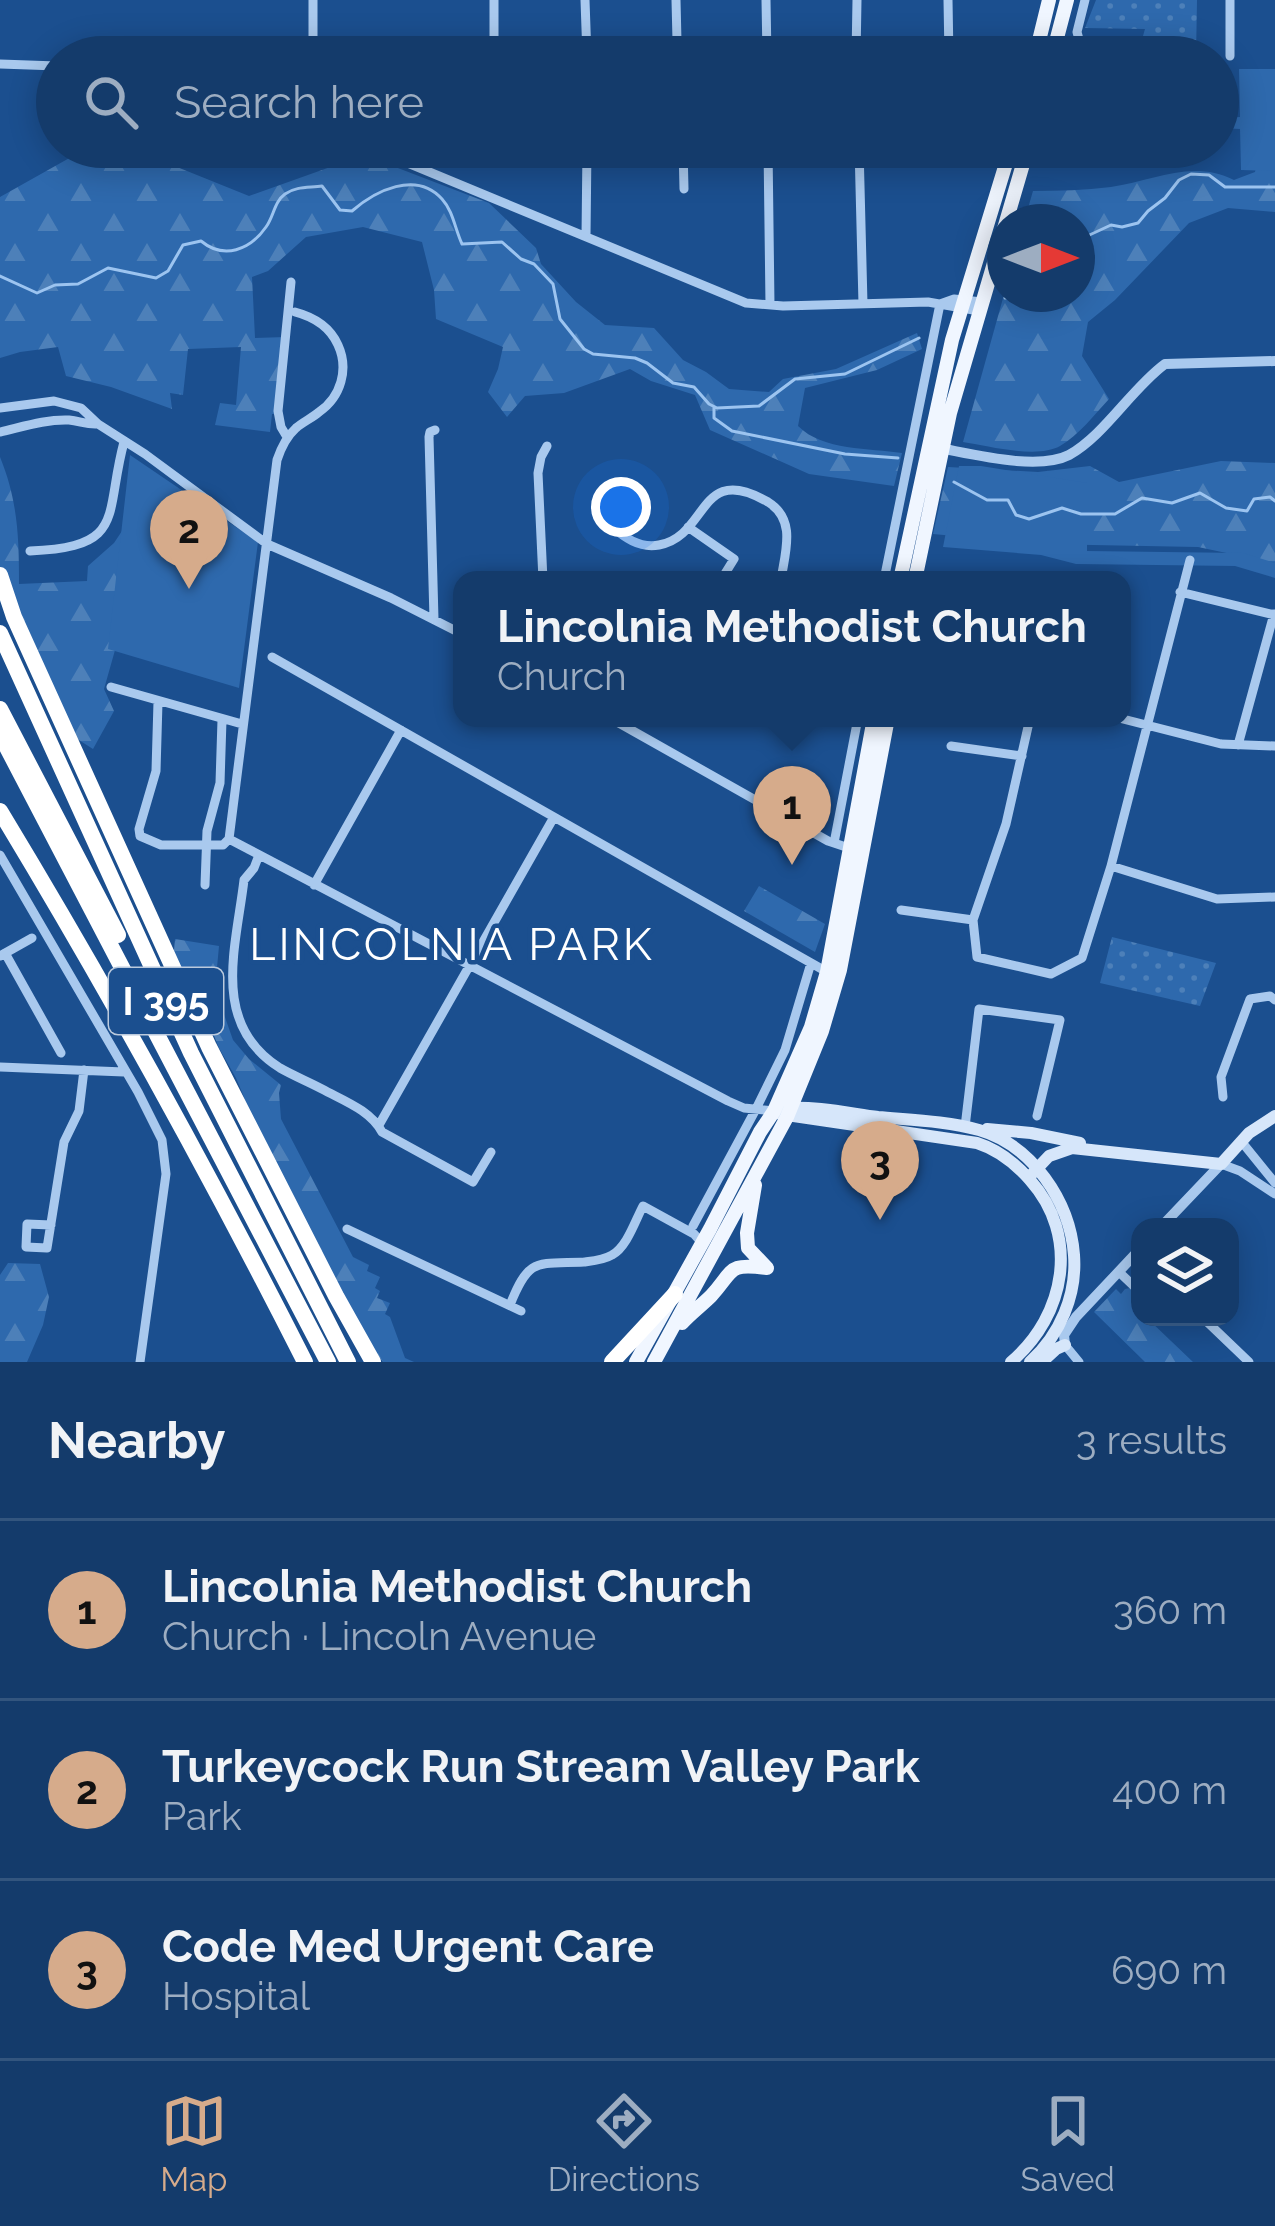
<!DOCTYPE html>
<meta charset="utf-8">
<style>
:root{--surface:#143b6b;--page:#214673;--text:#f1f3f6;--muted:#9dadc1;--line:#33557e;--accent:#d6ab8b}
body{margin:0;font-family:Raleway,sans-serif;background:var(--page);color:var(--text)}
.controls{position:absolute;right:36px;bottom:36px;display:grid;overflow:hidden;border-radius:24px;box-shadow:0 6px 30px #0003}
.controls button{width:108px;height:108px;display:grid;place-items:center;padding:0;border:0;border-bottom:3px solid var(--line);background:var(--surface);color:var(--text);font:60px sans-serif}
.compass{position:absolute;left:987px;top:204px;width:108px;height:108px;border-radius:50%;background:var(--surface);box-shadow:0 6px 30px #0003;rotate:90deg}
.you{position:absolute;left:621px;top:507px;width:42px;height:42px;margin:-30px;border:9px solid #fff;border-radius:50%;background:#1a73e8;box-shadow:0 0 0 18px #1a73e833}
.badge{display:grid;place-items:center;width:78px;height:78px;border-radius:50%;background:var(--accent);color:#111;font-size:39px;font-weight:700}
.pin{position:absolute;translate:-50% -99px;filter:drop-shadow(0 3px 6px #0008)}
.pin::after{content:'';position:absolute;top:63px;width:42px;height:36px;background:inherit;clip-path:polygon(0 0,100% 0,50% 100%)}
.popup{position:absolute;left:453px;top:571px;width:678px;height:156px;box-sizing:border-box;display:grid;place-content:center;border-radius:24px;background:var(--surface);filter:drop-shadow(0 3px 9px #0005);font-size:39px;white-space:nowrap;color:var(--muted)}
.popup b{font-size:45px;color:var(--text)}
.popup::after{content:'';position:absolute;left:50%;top:100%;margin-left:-24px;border:24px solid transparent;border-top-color:var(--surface)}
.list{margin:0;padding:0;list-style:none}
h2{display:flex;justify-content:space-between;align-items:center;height:156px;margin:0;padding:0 48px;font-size:51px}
h2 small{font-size:39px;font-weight:400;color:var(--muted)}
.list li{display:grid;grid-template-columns:78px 1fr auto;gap:36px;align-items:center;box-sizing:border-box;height:180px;padding:0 48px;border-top:3px solid var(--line)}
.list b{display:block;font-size:45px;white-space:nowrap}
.list p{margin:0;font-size:39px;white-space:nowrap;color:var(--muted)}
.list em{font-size:39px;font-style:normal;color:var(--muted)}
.icon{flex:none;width:66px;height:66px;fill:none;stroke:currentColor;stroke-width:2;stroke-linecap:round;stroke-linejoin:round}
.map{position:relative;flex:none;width:1275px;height:1362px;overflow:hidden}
.search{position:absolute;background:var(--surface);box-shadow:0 6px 30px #0003;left:36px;right:36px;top:36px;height:132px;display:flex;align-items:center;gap:30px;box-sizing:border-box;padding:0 42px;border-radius:66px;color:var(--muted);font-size:45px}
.sheet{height:696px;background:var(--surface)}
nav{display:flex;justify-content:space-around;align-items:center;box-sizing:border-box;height:168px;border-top:3px solid var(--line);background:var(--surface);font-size:33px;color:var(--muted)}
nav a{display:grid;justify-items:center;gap:6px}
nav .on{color:var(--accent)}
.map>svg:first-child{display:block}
.grass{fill:url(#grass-dots)}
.forest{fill:url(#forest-firs)}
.green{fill:#2e69ad}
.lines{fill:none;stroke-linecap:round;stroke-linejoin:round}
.stream{stroke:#9cc4f0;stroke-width:3}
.minor{stroke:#a9c9ee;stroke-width:9}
.tertiary{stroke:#a9c9ee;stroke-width:10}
.secondary{stroke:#d6e6fa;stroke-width:12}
.primary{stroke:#f0f6ff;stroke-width:14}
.motorway{stroke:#fff;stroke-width:16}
.labels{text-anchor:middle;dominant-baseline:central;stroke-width:9;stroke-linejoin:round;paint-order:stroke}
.shield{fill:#1b4f8f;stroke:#bbcadd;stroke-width:3}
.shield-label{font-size:39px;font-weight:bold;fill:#fff}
.neighbourhood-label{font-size:45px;letter-spacing:3px;fill:#fff;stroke:#1b4f8f}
</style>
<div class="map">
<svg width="1275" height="1362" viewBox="0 0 1275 1362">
<defs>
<pattern id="grass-dots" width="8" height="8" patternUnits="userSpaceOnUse" patternTransform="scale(3)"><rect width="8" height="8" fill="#2e69ad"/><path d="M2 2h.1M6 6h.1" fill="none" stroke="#4d80b9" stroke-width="1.8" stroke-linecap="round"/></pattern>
<pattern id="forest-firs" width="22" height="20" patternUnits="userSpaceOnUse" patternTransform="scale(3)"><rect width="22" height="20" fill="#2e69ad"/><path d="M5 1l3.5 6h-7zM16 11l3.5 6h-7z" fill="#4d80b9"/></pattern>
</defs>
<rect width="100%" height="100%" fill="#1b4f8f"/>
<path class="grass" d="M1096,0H1197L1196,57H1137L1145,29L1085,28Z
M1112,937L1216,963L1200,1006L1100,983Z"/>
<path class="forest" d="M1275,87V212L1228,208L1189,223L1115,300L1088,322L1082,356L1109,399C1094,415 1079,435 1060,446C1037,459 989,446 963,442L1005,291V294H1077V222H1024L1033,191C1059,191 1085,190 1111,187C1154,181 1191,159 1234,180L1255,172Z
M89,147H101L177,167L249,196L364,155L489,203L536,248L541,264L576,302L605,325L654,328L683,360L706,372L729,389L769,392L783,379L836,369L917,333L922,349L877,370L805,388L798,426C823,451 869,448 902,453L894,486L809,474L710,430L695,395L651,381L630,369L564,393L525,396L507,417L488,392L498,369L503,347L436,319L434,290L422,242L363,227L306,237L268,271L252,277L255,338L286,337L277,414H272L270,432L215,425L220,403L236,405L241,347L188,349L183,395L170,393L172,409L111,387L66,376L58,347L20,352L0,358V197Z
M0,457C18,501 19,538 19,584L87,581L88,566L114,543L122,531L133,535L119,636L104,689L114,711L93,749L60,728L0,601Z
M1221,461L1275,463V563L1198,547L1041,544L933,534L948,467L1038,472L1090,466L1119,482Z
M759,886L825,924L815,952L744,911Z
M175,939L219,946L215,989L233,1040L249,1059L281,1085L279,1093L281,1119L353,1257L369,1265L367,1271L380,1277L375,1288L380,1291L377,1298L390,1303L385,1314L390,1317L405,1358L414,1362H383L362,1334L252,1134L244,1097L236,1078L219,1048L201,1003L173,961Z
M8,1263L40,1264L49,1297L43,1325L27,1362H0V1275Z
M1130,1288L1140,1297V1317H1149V1320L1193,1362H1145L1094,1312L1116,1289L1121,1294L1125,1289Z"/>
<path class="green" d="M1239,69H1275V169L1273,171L1241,170L1240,129L1219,128L1220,118L1240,117Z
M130,455L258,542L239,688L108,649Z
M959,466H981L1087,483V551L1243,553L1275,563V578L1235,566L1076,564L1041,555L943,547Z"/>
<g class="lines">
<path class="stream" d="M1077,237L1083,238L1111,225L1122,227L1138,223L1148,211L1165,198L1179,180L1191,174L1209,175L1225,187H1275
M0,276L37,293L55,285L78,284L108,268L156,278L168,271L183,245L201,241C224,260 250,250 266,227C274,216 274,202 285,194C296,186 310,188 322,186L340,210L352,211C375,191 416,170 442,199C453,211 455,229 462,244L502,242L521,259L534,264L553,284L560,319L584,349L593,354L635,358L647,363L673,383L694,387L709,404L717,408L759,406L795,379L845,374L919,338
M1005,298L1024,294
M714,407V418L732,431L845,454L898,458
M954,482L987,500H1008L1016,515L1029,519L1062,508L1081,514H1115L1142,498L1172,503L1200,493L1226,508L1247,511L1254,499L1270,497L1275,501"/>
<path class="minor" d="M313,0V57
M494,0V57
M585,0L587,57
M676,0L677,41
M766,0L767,57
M948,0L949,57
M1230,0V56
M1080,43L1077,32L1085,0
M856,57L857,0
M0,64L57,66
M369,147L746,303L783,306L928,302L979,311
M683,147L684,189
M768,147L770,305
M859,147L863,304
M586,236L587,147
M940,304L954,299L982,302
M0,408L54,401L81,408L98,424L145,454L267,544L391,598L462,634
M0,432C22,427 46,419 69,420C80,421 87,425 98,424
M287,437L281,427L278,411L291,282
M608,524C623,536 638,549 659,545C709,536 698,461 768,502C797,520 785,552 781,580
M688,527L734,559L721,580
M30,551C127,547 104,516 124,442
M543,580L538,473L541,457L547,446
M884,580L940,304
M1095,580V579
M1180,592L1275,615
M434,619L429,437L430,432L435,430
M272,657L827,972
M111,687L242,724
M158,702L156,771L139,829L140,836L161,845H223L229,839
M610,718L828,841L852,849
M1030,718L1006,824L973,920L977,957L1051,974L1082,958L1111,866L1190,560
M1119,718L1221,744L1275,746
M793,740L797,718
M1238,745L1274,614
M951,746L1022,756
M229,839L728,1101L744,1108L774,1111
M229,839L277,460C281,448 286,437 296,428C303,422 312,418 319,412C341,397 349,369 338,345C330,327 314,317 295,312
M834,843L858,718
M0,855L138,1092L162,1140L166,1174L140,1362
M259,855L254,868L244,880C236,948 210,1024 280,1068C294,1076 309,1082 322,1089C344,1101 370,1110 382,1132L473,1182L491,1152
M1111,866L1217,899L1275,897
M205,885L207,831L220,783L222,720
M314,885L401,730
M901,910L973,920
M5,953L61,1053
M0,956L32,938
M0,1067L124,1072
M1223,1097L1221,1077L1250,999L1270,996L1275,1000
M379,1125L554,817
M965,1127L979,1009L1060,1020L1037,1116
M1241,1141L1275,1183
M1221,1164L1240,1171L1275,1194
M51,1225L27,1224L26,1247L47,1248L64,1142L79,1111L84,1070
M693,1226L756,1109L785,1050L811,963
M347,1229L521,1311
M1119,1272L1140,1292
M510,1305C529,1257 536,1264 584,1262C592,1261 604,1260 612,1255C627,1247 635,1221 643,1206L694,1234L702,1243
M1202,1317L1249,1362
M1065,1345L1079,1362"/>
<path class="tertiary" d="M939,448C972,454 1038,471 1069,455C1104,436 1132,388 1165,364L1275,361
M1161,1227L1221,1164
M1065,1345L1064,1335L1076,1317L1140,1249"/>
<path class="secondary" d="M786,1108C816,1106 848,1113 878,1117C911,1120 947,1121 979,1130C1032,1145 1070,1201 1074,1255C1077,1295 1060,1335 1030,1362
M780,1114L977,1143C999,1150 1015,1163 1030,1180C1080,1236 1066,1315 1011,1362
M987,1129L1031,1133L1080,1143
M1033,1173L1049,1156L1072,1148L1221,1164L1249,1133L1275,1116
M1042,1362L1056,1349L1065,1345"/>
<path class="primary" d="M1035,57L1049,0
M1052,57L1067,0
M900,580L952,340L1011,147
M915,580L950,413L1028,147
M755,1185L747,1233L748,1248L767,1268
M682,1323C691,1313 702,1305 711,1296C735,1270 726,1263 767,1268
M636,1362L710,1229L760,1132L774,1111L811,1027L827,972L874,718
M654,1362L787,1117L822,1031L840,970L888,718"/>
<path class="motorway" d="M0,575L14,617L209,1047L336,1296L373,1362
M0,633L191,1053L348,1362
M0,709L118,935
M0,734L328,1362
M0,811C109,991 210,1175 305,1362
M612,1362L675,1294"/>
</g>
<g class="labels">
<rect class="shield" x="109" y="968" width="114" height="66" rx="9"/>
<g class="shield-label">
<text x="166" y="1001">I 395</text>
</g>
<g class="neighbourhood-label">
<text x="452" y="944">LINCOLNIA PARK</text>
</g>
</g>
</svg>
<div class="controls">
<button><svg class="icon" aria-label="layers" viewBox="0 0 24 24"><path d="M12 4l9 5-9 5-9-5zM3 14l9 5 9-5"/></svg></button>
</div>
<svg class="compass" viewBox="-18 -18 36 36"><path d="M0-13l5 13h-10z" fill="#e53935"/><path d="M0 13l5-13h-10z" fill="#9dadc1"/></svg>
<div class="you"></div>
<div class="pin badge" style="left:792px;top:865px">1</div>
<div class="popup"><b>Lincolnia Methodist Church</b>Church</div>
<div class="pin badge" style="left:189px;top:589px">2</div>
<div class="pin badge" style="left:880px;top:1220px">3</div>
<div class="search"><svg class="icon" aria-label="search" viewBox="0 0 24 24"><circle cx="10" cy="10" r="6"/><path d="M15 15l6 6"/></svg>Search here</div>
</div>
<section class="sheet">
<h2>Nearby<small>3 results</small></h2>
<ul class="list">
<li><span class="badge">1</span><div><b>Lincolnia Methodist Church</b><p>Church · Lincoln Avenue</p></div><em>360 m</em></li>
<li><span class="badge">2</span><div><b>Turkeycock Run Stream Valley Park</b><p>Park</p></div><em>400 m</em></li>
<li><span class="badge">3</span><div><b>Code Med Urgent Care</b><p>Hospital</p></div><em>690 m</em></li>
</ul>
</section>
<nav>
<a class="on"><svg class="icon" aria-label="map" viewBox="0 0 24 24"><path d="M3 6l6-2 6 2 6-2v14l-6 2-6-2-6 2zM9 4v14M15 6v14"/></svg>Map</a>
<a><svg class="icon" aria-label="directions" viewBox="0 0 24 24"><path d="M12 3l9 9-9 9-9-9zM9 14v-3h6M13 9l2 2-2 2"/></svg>Directions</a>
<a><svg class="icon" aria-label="saved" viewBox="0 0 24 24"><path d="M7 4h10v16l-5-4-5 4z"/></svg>Saved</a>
</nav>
